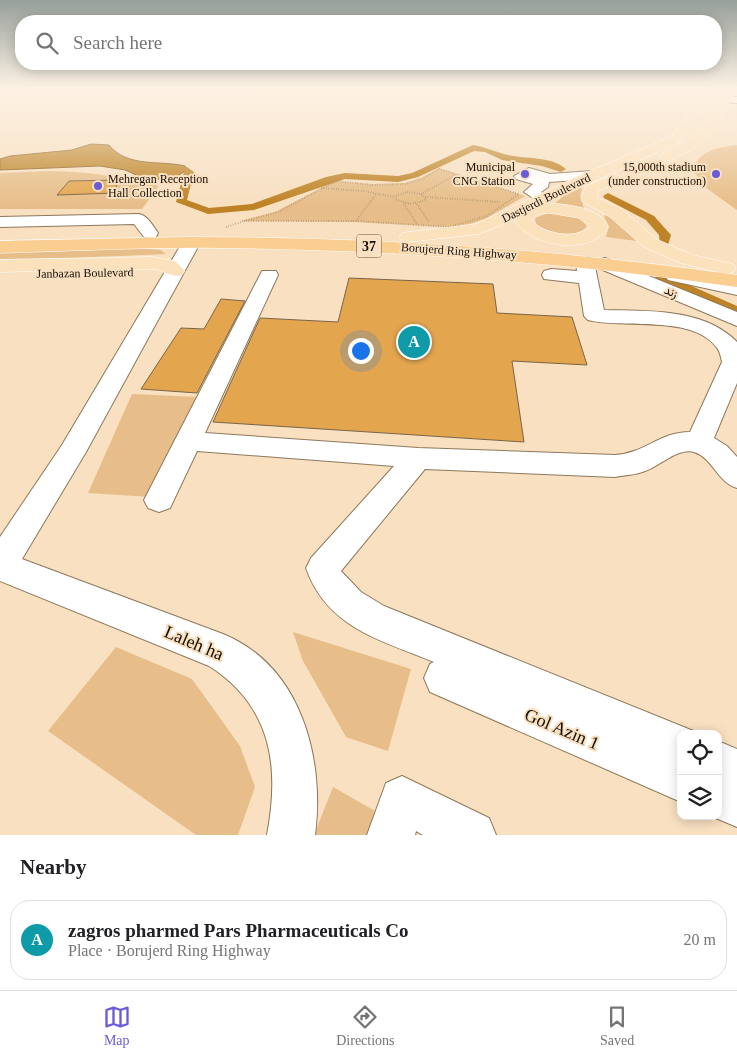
<!DOCTYPE html>
<meta charset="utf-8">
<style>
:root{--surface:#fff;--page:#f2f2f2;--text:#202124;--muted:#757577;--line:#e0e0e0;--accent:#695cd6}
body{margin:0;font-family:"Times New Roman",Vazirmatn,serif;background:var(--page);color:var(--text)}
.controls{position:absolute;right:15px;bottom:15px;display:grid;overflow:hidden;border-radius:10px;box-shadow:0 2px 12px #0003}
.controls button{width:45px;height:45px;display:grid;place-items:center;padding:0;border:0;border-bottom:1px solid var(--line);background:var(--surface);color:var(--text);font:25px sans-serif}
.you{position:absolute;left:360px;top:350px;width:18px;height:18px;margin:-12px;border:4px solid #fff;border-radius:50%;background:#1a73e8;box-shadow:0 0 0 8px #1a73e833}
.badge{display:grid;place-items:center;width:32px;height:32px;border-radius:50%;background:var(--accent);color:#fff;font-size:16px;font-weight:700}
.pin{position:absolute;translate:-50% -50%;border:2px solid #fff;box-shadow:0 1px 5px #0006}
.list{margin:0;padding:0;list-style:none}
h2{display:flex;justify-content:space-between;align-items:center;height:65px;margin:0;padding:0 20px;font-size:21px}
h2 small{font-size:16px;font-weight:400;color:var(--muted)}
.list li{display:grid;grid-template-columns:32px 1fr auto;gap:15px;align-items:center;box-sizing:border-box;height:80px;margin:0 10px 10px;padding:0 10px;border:1px solid var(--line);border-radius:20px}
.list b{display:block;font-size:19px;white-space:nowrap}
.list p{margin:0;font-size:16px;white-space:nowrap;color:var(--muted)}
.list em{font-size:16px;font-style:normal;color:var(--muted)}
.icon{flex:none;width:28px;height:28px;fill:none;stroke:currentColor;stroke-width:2;stroke-linecap:round;stroke-linejoin:round}
.map{position:relative;flex:none;width:737px;height:835px;overflow:hidden}
.search{position:absolute;background:var(--surface);box-shadow:0 2px 12px #0003;left:15px;right:15px;top:15px;height:55px;display:flex;align-items:center;gap:12px;box-sizing:border-box;padding:0 18px;border-radius:20px;color:var(--muted);font-size:19px}
.sheet{height:155px;background:var(--surface)}
nav{display:flex;justify-content:space-around;align-items:center;box-sizing:border-box;height:70px;border-top:1px solid var(--line);background:var(--surface);font-size:14px;color:var(--muted)}
nav a{display:grid;justify-items:center;gap:2px}
nav .on{color:var(--accent)}
.map>svg:first-child{display:block}
.green{fill:#e7be89}
.water{fill:#be8326;stroke:#8c601c}
.lines{fill:none;stroke-linecap:round;stroke-linejoin:round}
.canal{fill:#be8326;fill-rule:evenodd}
.building{fill:#e3a64f;stroke:#796449}
.minor-casing{stroke:#8e785b;stroke-width:2}
.major-casing{stroke:#fff;stroke-width:1}
.highway-casing{stroke:#fff;stroke-width:1}
.path{stroke:#978670;stroke-width:2;stroke-dasharray:0.5 2;stroke-linecap:butt}
.minor{fill:#fff;fill-rule:evenodd}
.major{fill:#fce1bd;fill-rule:evenodd}
.highway{fill:#facd91;fill-rule:evenodd}
.poi-dot{fill:#695cd6;stroke:#f8e0c1;stroke-width:2}
.labels{text-anchor:middle;dominant-baseline:central;stroke-width:4;stroke-linejoin:round;paint-order:stroke}
.far-poi-label{font-size:12px;fill:#160e04;stroke:#f8e0c1;text-anchor:end}
.far-street-label{font-size:12px;fill:#160e04;stroke:#f8e0c1}
.shield{fill:#f8e0c1;stroke:#5a4d3d;stroke-width:1}
.shield-label{font-size:14px;font-weight:bold;fill:#160e04}
.near-street-label{font-size:18px;fill:#160e04;stroke:#f8e0c1}
</style>
<div class="map">
<svg width="737" height="835" viewBox="0 0 737 835">
<rect width="100%" height="100%" fill="#f8e0c1"/>
<path class="green" d="M737,145V210L705,187L693,170C698,151 719,147 737,145Z
M439,168L525,196L485,219L464,226L448,227L356,222L240,221L275,212L335,181L373,184L405,183L421,178Z
M50,171C88,172 122,176 159,186L142,209H0V173Z
M575,186H583L580,195L584,209L553,205Z
M551,212C563,214 581,213 587,226C577,240 548,233 536,224L535,218Z
M606,214L617,221L637,241L606,237L609,226L604,217Z
M136,248L161,250L166,254L0,261V251Z
M132,394L198,397L150,497L88,493Z
M293,632L411,669L388,751L346,737L303,661Z
M116,647L192,679L240,746L255,787L238,835H196L48,731Z
M333,787L375,811L367,835H314Z"/>
<path class="water" d="M91,144L109,145C127,168 161,160 185,166L187,170L179,175L164,179L147,180L125,170L100,166L0,170V159L10,156L72,150Z"/>
<g class="lines">
<path class="canal" d="M473,145C485,147 493,151 504,154C523,160 550,155 566,169L561,172L542,166L502,160L485,152L474,151L418,177L398,182L345,179L254,210L208,214L176,202L184,172L182,170L187,167L194,172L187,200L209,208L252,204L326,177L345,173L398,176L412,173Z
M608,193L654,216L671,235L668,245H660L659,235L646,220L604,198L603,196Z
M662,273L737,306V316L657,280L655,277L657,274Z"/>
</g>
<path class="building" d="M116,180L117,193L57,195L69,181Z
M349,278L493,284L497,313L572,317L587,365L512,361L524,442L213,422L260,318L338,322Z
M221,299L245,301L197,393L141,389L181,328L204,329Z"/>
<g class="lines">
<g class="minor-casing">
<path id="minor" d="M725,97H737V103L721,102V98Z
M529,168L550,174L592,171L599,175L592,179L549,182L548,187L541,192L550,199L542,204L524,192L533,184L516,179L514,176Z
M139,214C148,216 153,226 158,233L156,237H144L134,224L0,227V217Z
M191,238L197,239L200,243L86,452L22,559L223,634C301,666 325,758 315,835H267C280,767 272,706 209,666L0,581V537L62,445L182,243L185,239Z
M585,257L591,258L594,262L604,310C648,311 704,308 737,342V383L714,438L727,446L737,457V488C717,482 713,458 694,452C678,447 660,466 645,471C636,475 625,475 615,477L425,469L341,571L361,592L384,606L696,732L697,734H681V802L430,692L424,678L430,664L434,662C381,640 327,628 306,568L311,558L394,466L197,451L170,508L159,512L148,508L144,500L260,275L262,271H276L278,275L205,433L418,448L615,455C646,453 659,432 690,432L722,362C721,358 720,351 717,348C693,314 623,329 588,320L584,316L579,283L544,279L542,275L544,271L551,269L577,271L576,262L579,258Z
M605,258L737,312V326L598,268L596,264L598,260Z
M675,270L737,283V295L668,280L665,276L668,272Z
M718,741L737,749V827L711,816H718Z
M402,776L489,818L496,835H423L416,831L415,835H367L386,783Z"/>
</g>
<g class="major-casing">
<path id="major" d="M699,87H709L711,94L680,142L547,203C564,204 603,207 608,228C588,257 530,246 514,220L479,234L408,242L402,241L399,237L402,233L408,232L476,224L583,174L672,136L701,94ZM549,213L579,218L590,227C575,240 543,234 531,220L538,214Z
M720,87H730L733,93C723,120 707,143 681,155C674,159 669,162 662,160L660,157L662,154C691,140 710,123 723,93Z
M616,174L623,178L621,181L598,191L597,197L622,209L656,239L693,255L733,264L736,268L733,272L726,274L680,263L644,247L610,217L583,202L581,199L586,186Z
M153,257L175,261L185,271L182,275C170,278 164,270 153,269L0,272V260Z"/>
</g>
<g class="highway-casing">
<path id="highway" d="M187,237C371,237 555,249 737,275V287C565,262 392,250 219,248C146,247 73,251 0,253V241Z"/>
</g>
<path class="path" d="M439,169L519,194L487,216L449,227L356,221H244L278,212L336,181L373,185L405,184L422,179Z
M321,188L363,191L395,197
M407,192L421,194L426,200L410,204L395,199L396,196Z
M421,194L456,175
M425,197L500,202
M404,204L417,224
M417,204L429,222
M356,221L377,193
M226,227L244,221"/>
<use href="#minor" class="minor"/>
<use href="#major" class="major"/>
<use href="#highway" class="highway"/>
</g>
<linearGradient id="sky" x2="0" y2="1"><stop stop-color="#97a09a"/><stop offset="0.43" stop-color="#fcf1e3"/><stop offset="1" stop-color="#fcf1e3" stop-opacity="0"/></linearGradient>
<rect width="737" height="204" fill="url(#sky)"/>
<g class="poi-dot">
<circle cx="525" cy="174" r="5"/>
<circle cx="716" cy="174" r="5"/>
<circle cx="98" cy="186" r="5"/>
</g>
<g class="labels">
<g class="far-poi-label">
<text x="515" y="167">Municipal<tspan x="515" dy="14">CNG Station</tspan></text>
<text x="706" y="167">15,000th stadium<tspan x="706" dy="14">(under construction)</tspan></text>
<text x="108" y="179" text-anchor="start">Mehregan Reception<tspan x="108" dy="14">Hall Collection</tspan></text>
</g>
<g class="far-street-label">
<text transform="translate(546 198) rotate(-26)">Dastjerdi Boulevard</text>
<text transform="translate(459 251) rotate(4)">Borujerd Ring Highway</text>
<text transform="translate(85 273) rotate(-1)">Janbazan Boulevard</text>
<text transform="translate(671 292) rotate(23)">زند</text>
</g>
<rect class="shield" x="356.5" y="234.5" width="25" height="23" rx="4"/>
<g class="shield-label">
<text x="369" y="246">37</text>
</g>
<g class="near-street-label">
<text transform="translate(194 643) rotate(23)">Laleh ha</text>
<text transform="translate(562 729) rotate(23)">Gol Azin 1</text>
</g>
</g>
</svg>
<div class="controls">
<button><svg class="icon" aria-label="locate" viewBox="0 0 24 24"><circle cx="12" cy="12" r="6"/><path d="M12 2v4M12 18v4M2 12h4M18 12h4"/></svg></button>
<button><svg class="icon" aria-label="layers" viewBox="0 0 24 24"><path d="M12 4l9 5-9 5-9-5zM3 14l9 5 9-5"/></svg></button>
</div>
<div class="you"></div>
<div class="pin badge" style="left:414px;top:342px;background:#0f9aa8">A</div>
<div class="search"><svg class="icon" aria-label="search" viewBox="0 0 24 24"><circle cx="10" cy="10" r="6"/><path d="M15 15l6 6"/></svg>Search here</div>
</div>
<section class="sheet">
<h2>Nearby<small></small></h2>
<ul class="list">
<li><span class="badge" style="background:#0f9aa8">A</span><div><b>zagros pharmed Pars Pharmaceuticals Co</b><p>Place · Borujerd Ring Highway</p></div><em>20 m</em></li>
</ul>
</section>
<nav>
<a class="on"><svg class="icon" aria-label="map" viewBox="0 0 24 24"><path d="M3 6l6-2 6 2 6-2v14l-6 2-6-2-6 2zM9 4v14M15 6v14"/></svg>Map</a>
<a><svg class="icon" aria-label="directions" viewBox="0 0 24 24"><path d="M12 3l9 9-9 9-9-9zM9 14v-3h6M13 9l2 2-2 2"/></svg>Directions</a>
<a><svg class="icon" aria-label="saved" viewBox="0 0 24 24"><path d="M7 4h10v16l-5-4-5 4z"/></svg>Saved</a>
</nav>
